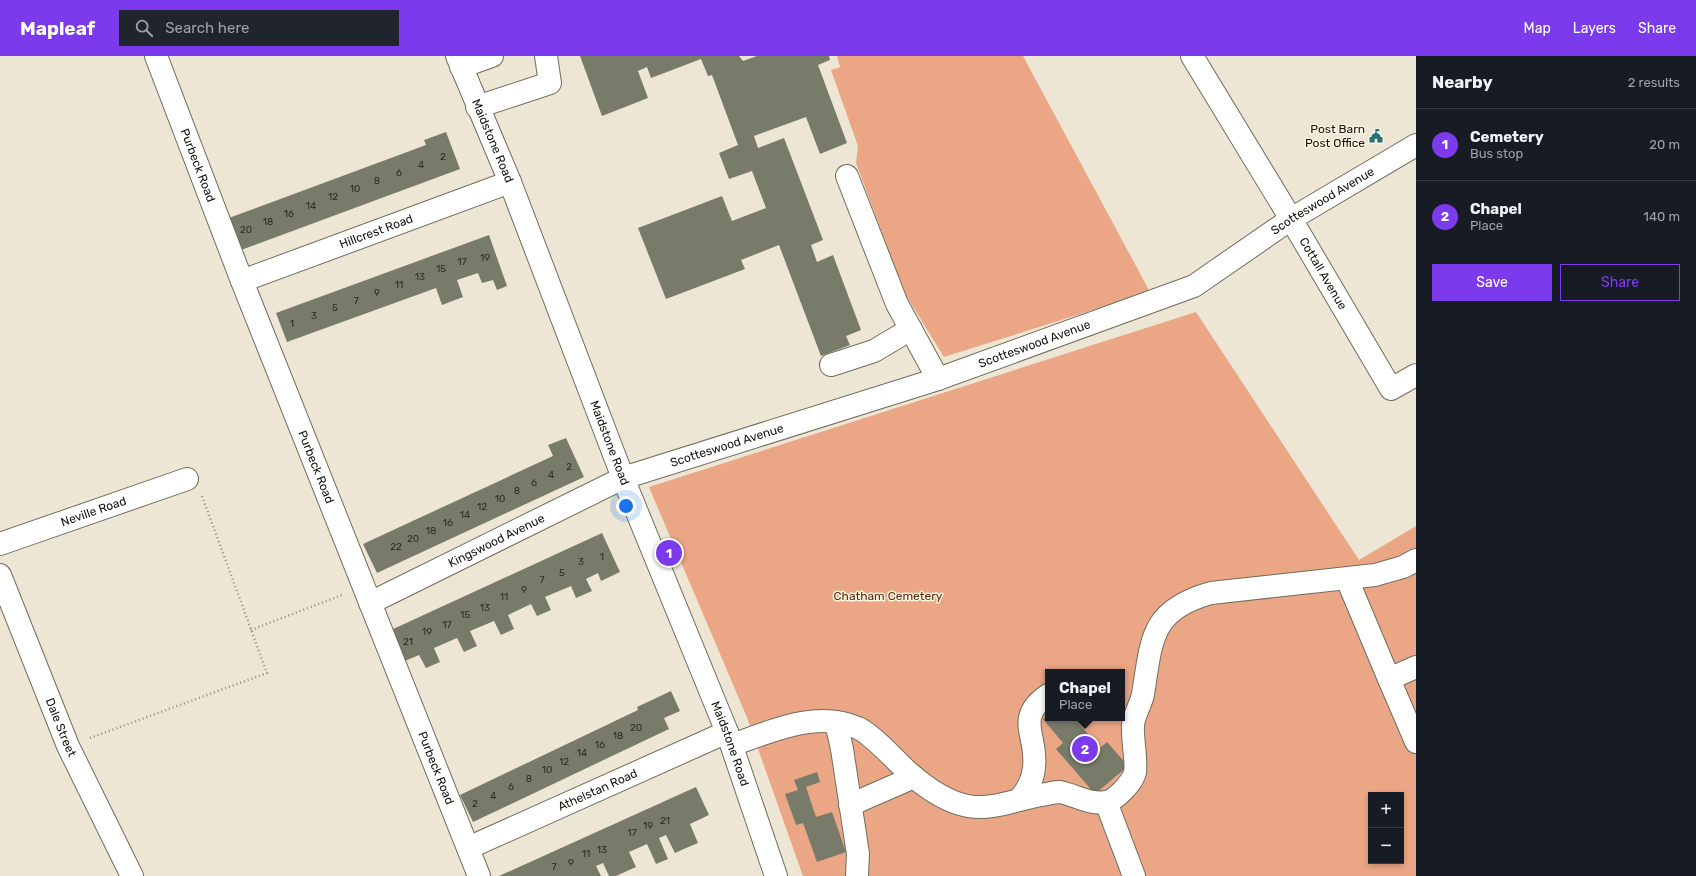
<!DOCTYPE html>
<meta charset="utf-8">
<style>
:root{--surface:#171b24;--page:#20242c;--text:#f1f3f6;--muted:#9ea1a6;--line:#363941;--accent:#7c3aed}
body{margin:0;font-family:Rubik,sans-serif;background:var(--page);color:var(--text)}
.controls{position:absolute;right:12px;bottom:12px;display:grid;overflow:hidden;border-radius:0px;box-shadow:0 2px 6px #0003}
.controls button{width:36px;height:36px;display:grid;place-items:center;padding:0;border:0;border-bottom:1px solid var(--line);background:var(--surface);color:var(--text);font:20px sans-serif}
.you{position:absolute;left:626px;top:450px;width:14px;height:14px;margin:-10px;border:3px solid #fff;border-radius:50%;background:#1a73e8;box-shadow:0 0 0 6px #1a73e833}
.badge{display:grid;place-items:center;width:26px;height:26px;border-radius:50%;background:var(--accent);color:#fff;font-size:13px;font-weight:700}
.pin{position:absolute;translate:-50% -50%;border:2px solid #fff;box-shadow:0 1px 4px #0006}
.popup{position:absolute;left:1045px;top:613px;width:80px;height:52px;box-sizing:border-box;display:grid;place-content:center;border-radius:0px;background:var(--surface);filter:drop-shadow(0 1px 3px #0005);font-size:13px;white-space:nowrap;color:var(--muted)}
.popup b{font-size:15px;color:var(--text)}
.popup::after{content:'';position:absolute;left:50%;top:100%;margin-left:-8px;border:8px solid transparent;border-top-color:var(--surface)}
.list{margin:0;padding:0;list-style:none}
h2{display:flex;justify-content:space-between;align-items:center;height:52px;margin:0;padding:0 16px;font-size:17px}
h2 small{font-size:13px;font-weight:400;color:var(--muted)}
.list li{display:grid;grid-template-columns:26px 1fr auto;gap:12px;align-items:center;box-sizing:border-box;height:72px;padding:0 16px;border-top:1px solid var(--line)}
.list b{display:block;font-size:15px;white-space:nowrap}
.list p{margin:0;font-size:13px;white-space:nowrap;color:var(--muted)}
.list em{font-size:13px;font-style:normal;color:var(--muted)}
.actions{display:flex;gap:8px;padding:12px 16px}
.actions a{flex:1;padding:9px 0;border:1px solid var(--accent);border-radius:0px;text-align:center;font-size:14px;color:var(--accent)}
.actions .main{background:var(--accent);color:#fff}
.icon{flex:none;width:22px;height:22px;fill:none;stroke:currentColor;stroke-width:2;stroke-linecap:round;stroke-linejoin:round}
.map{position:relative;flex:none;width:1416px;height:820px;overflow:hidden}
header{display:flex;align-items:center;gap:24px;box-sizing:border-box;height:56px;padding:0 20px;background:var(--accent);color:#fff}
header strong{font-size:19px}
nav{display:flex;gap:22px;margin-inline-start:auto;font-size:14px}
.search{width:280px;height:36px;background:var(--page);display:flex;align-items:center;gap:10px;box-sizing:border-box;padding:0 14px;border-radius:0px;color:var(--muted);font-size:15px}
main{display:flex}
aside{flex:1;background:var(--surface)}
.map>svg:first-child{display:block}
.green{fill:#eba685;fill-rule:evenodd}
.building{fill:#797b6a}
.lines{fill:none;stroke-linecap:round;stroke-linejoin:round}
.minor-casing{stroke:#716c5c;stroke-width:24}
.major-casing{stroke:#716c5c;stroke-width:24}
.path{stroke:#928d81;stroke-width:2.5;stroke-dasharray:1 3;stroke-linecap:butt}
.minor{stroke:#fff;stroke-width:22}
.major{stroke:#fff;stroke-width:22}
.labels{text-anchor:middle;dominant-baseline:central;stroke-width:3;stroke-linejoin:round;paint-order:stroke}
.number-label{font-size:10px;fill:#2e2d24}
.poi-label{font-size:12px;fill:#15130d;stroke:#faf4e2;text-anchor:end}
.street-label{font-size:12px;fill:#15130d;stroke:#faf4e2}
.park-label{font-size:12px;fill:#602908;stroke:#faf4e2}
</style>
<header>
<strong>Mapleaf</strong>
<div class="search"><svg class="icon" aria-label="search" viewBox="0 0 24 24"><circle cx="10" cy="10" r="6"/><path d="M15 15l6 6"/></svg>Search here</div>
<nav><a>Map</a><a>Layers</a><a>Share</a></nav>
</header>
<main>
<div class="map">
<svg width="1416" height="820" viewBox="0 0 1416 820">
<rect width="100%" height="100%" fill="#ede6d5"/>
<path class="green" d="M837,0H1023L1150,236L944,301L904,236L856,107L858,90L831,14L840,11Z
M1196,256L1359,504L1416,470V820H803L746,659L649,431ZM1048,616H1122V662H1048ZM1371,739H1401V805H1371Z"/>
<path class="building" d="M580,0H739L743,5L757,0H829L830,4L818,9L847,87L820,98L806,61L754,80L758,92L784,82L823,184L811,189L817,206L833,199L861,274L846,280L850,289L821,300L779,189L741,204L745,213L666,243L638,172L722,140L732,165L766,152L752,115L729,123L719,97L738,89L712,19L708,20L701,3L651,22L647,11L638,15L648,42L602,60Z
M446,76L460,113L241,194L229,162L426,89L424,84Z
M489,179L507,230L497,234L493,224L482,227L478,217L457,224L463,241L442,249L436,232L287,286L276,257Z
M566,382L584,421L377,517L363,488L553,400L548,389Z
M602,477L620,516L601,525L598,517L586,523L592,535L576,542L571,530L545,541L551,554L537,560L531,548L508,559L514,573L501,579L494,565L470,575L477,590L464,596L457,582L434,592L440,606L426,612L419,599L405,605L391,574Z
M671,635L680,655L664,662L669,673L473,766L460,739L638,654L637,651Z
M1048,659V662H1074L1100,692L1107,686L1128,710L1095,738L1056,693L1063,687L1043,663Z
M817,716L820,726L806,731L816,761L832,756L846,796L817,806L803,767L796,769L785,738L798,734L794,724Z
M696,731L709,759L690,768L698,787L686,792L675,797L666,779L659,782L668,803L656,808L647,788L629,796L636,811L616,820H609L603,807L596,810L601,820H499Z"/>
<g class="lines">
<g class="minor-casing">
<g id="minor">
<path id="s1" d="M156,0L242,225L479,820"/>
<path id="s2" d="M1192,0L1291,163L1391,333L1416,319"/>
<path d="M461,11L492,0"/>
<path d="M477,51L550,27L546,0"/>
<path d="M847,120L897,248L938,323"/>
<path id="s3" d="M242,225L510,126"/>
<path d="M831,309L874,295L911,273"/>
<path id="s4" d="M0,488L187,423"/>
<path id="s5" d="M0,519L68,690L132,820"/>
<path d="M1347,523L1389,623"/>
<path id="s6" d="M370,547L623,422L938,323L1194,230L1291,163L1416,89"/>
<path d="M1416,611L1389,623L1416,686"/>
<path d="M836,666L842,693L858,798L857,820"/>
<path d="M732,689C772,675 816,654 858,672C873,679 895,704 908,716C925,731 946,746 968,750C995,755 1021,741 1047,738C1051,737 1056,736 1060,736C1075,739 1090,749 1106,746C1116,744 1133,726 1135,716C1137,708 1132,681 1133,669C1134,658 1141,649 1143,638C1152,583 1150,554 1211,537L1375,519L1403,511L1416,504"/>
<path d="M1019,744C1027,734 1033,725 1034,711C1038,680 1014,662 1048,639"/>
<path d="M1106,746L1134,820"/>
<path d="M850,749L914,721"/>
<path id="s7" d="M468,792L727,676"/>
</g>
</g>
<g class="major-casing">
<g id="major">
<path id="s8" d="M457,0L510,126L623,422L727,676L776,820"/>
</g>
</g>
<path class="path" d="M251,574L342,539
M90,682L267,617L202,440"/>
<use href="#minor" class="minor"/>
<use href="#major" class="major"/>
</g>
<defs>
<g id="civic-bare" transform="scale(1.08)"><path d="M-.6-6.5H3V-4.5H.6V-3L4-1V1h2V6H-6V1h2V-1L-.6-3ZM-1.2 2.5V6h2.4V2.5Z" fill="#277275" stroke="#faf4e2" stroke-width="2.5" paint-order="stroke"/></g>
</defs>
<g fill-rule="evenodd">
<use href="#civic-bare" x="1376" y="80"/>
</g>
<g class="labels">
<g class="number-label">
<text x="443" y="101">2</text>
<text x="421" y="109">4</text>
<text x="399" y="117">6</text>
<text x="377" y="125">8</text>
<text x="355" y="133">10</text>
<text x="333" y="141">12</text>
<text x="311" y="150">14</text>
<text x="289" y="158">16</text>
<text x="268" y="166">18</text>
<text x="246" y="174">20</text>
<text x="485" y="202">19</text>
<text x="462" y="206">17</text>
<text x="441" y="213">15</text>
<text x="420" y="221">13</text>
<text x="399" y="229">11</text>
<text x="377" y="237">9</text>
<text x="356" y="245">7</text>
<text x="335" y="252">5</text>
<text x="314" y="260">3</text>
<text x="292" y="268">1</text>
<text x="569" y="411">2</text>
<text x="551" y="419">4</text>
<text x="534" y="427">6</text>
<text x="517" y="435">8</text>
<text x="500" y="443">10</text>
<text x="482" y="451">12</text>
<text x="465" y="459">14</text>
<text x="448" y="467">16</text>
<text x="431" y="475">18</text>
<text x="413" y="483">20</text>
<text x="396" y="491">22</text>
<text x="602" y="501">1</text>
<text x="581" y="506">3</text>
<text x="562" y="517">5</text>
<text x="542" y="524">7</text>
<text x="524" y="534">9</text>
<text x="504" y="541">11</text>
<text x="485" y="552">13</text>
<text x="465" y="559">15</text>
<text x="447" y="569">17</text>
<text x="427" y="576">19</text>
<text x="408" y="586">21</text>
<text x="636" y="672">20</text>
<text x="618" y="680">18</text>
<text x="600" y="689">16</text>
<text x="582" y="697">14</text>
<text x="564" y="706">12</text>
<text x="547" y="714">10</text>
<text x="529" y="723">8</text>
<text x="511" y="731">6</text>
<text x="493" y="740">4</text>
<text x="475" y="748">2</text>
<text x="665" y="765">21</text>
<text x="648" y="770">19</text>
<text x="632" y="777">17</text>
<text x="602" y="794">13</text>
<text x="586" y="798">11</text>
<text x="571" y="807">9</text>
<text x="554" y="811">7</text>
</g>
<g class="poi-label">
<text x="1365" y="73">Post Barn<tspan x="1365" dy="14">Post Office</tspan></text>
</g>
<g class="street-label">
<text stroke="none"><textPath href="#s8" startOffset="92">Maidstone Road</textPath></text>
<text stroke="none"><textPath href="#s1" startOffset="117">Purbeck Road</textPath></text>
<text stroke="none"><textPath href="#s6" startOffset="1039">Scotteswood Avenue</textPath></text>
<text stroke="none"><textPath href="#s3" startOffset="143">Hillcrest Road</textPath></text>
<text stroke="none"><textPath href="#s2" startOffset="254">Cottall Avenue</textPath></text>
<text stroke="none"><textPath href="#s6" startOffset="715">Scotteswood Avenue</textPath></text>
<text stroke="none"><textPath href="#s8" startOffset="416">Maidstone Road</textPath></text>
<text stroke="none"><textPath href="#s6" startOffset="391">Scotteswood Avenue</textPath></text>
<text stroke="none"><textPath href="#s1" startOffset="441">Purbeck Road</textPath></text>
<text stroke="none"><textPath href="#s4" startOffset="99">Neville Road</textPath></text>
<text stroke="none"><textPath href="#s6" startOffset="141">Kingswood Avenue</textPath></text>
<text stroke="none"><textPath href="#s5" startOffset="164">Dale Street</textPath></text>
<text stroke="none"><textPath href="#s8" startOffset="740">Maidstone Road</textPath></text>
<text stroke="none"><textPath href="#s1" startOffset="765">Purbeck Road</textPath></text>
<text stroke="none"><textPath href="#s7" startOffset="142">Athelstan Road</textPath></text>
</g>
<g class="park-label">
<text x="888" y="540">Chatham Cemetery</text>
</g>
</g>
</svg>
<div class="controls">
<button>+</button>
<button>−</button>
</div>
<div class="you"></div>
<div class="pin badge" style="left:669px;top:497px">1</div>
<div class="pin badge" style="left:1085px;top:693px">2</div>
<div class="popup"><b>Chapel</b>Place</div>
</div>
<aside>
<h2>Nearby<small>2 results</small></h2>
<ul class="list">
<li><span class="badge">1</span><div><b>Cemetery</b><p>Bus stop</p></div><em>20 m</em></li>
<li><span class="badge">2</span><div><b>Chapel</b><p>Place</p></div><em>140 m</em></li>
</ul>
<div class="actions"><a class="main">Save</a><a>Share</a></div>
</aside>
</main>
